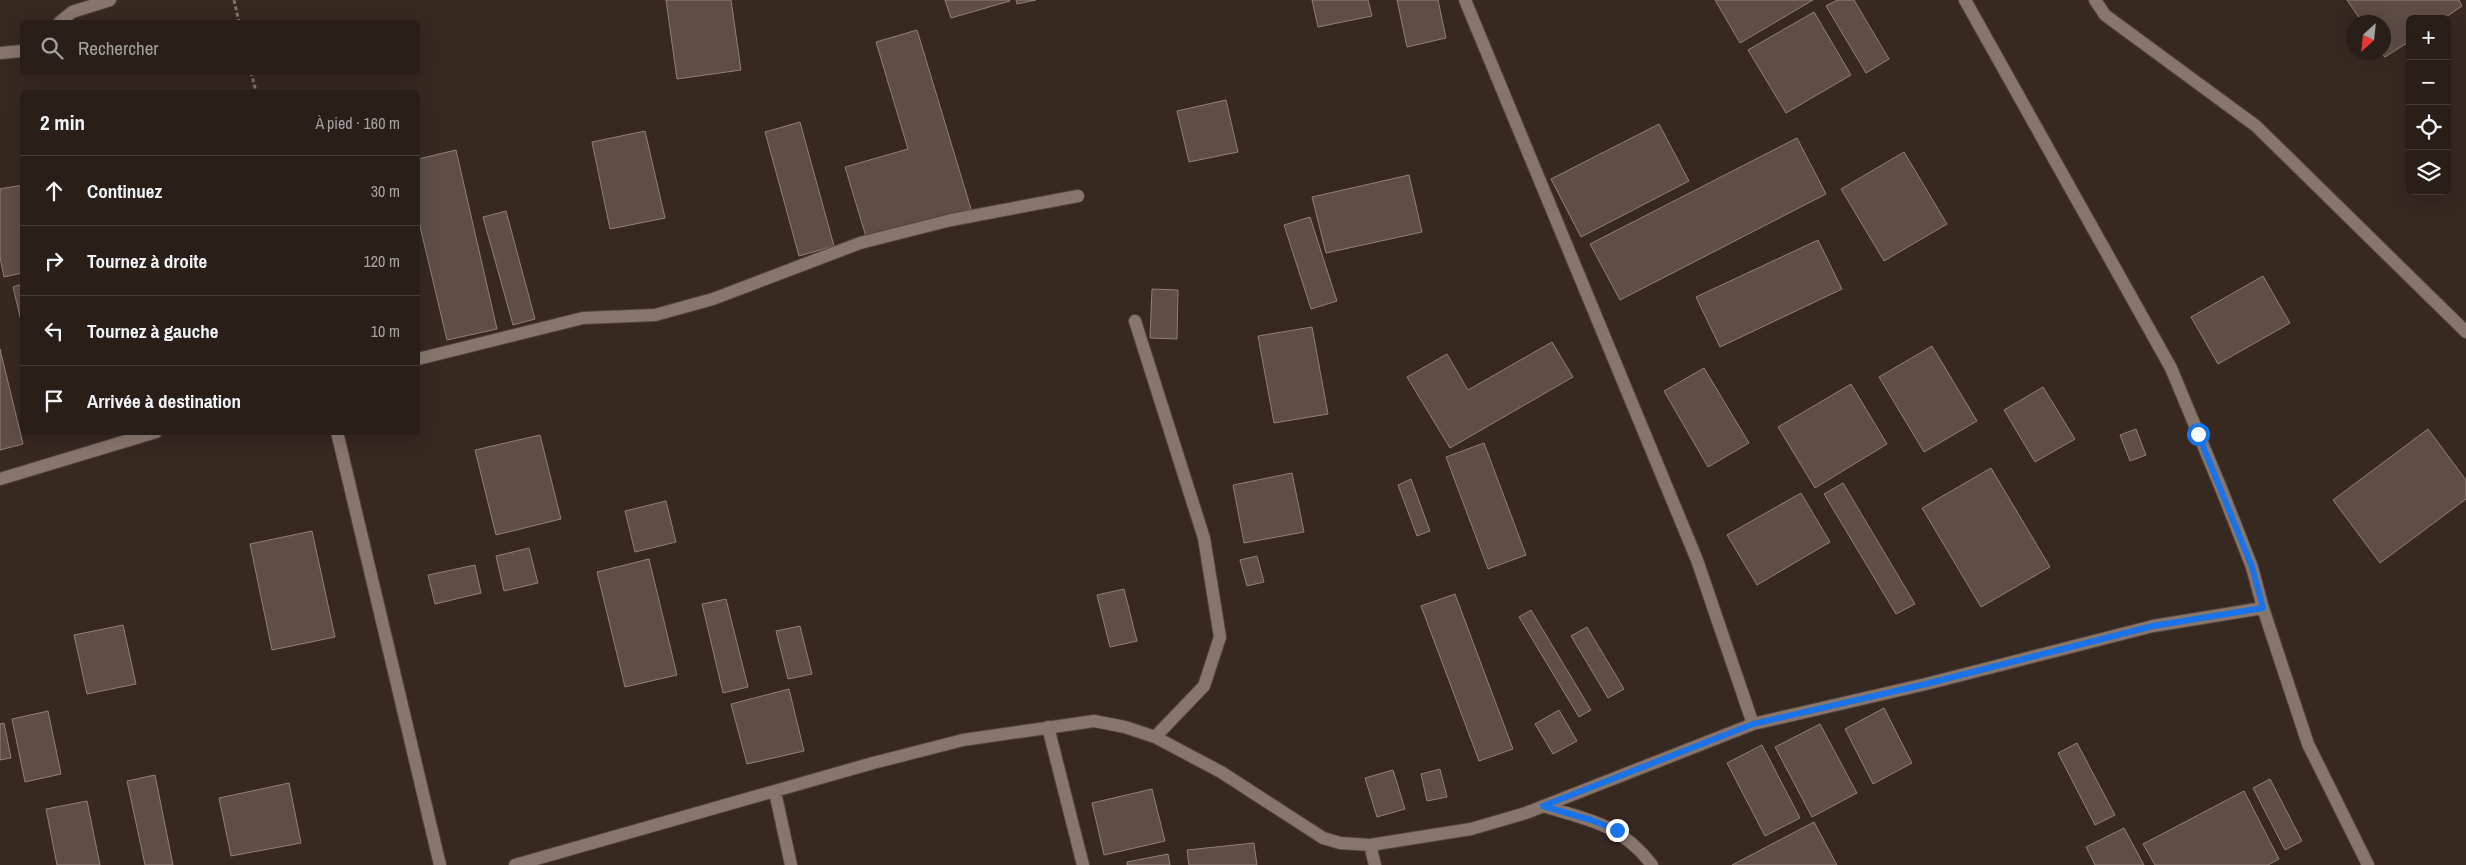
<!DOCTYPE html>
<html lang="fr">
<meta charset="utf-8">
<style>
:root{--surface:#291e18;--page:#312721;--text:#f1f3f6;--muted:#a5a2a2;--line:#453c37}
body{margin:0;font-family:"Archivo Narrow",sans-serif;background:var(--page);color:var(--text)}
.controls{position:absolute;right:15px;top:15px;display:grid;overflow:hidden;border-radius:8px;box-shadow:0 5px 20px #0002}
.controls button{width:45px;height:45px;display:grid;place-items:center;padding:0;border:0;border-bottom:1px solid var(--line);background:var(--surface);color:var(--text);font:25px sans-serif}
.compass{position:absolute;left:2346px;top:15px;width:45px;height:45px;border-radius:50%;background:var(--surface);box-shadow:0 5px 20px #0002;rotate:207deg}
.stop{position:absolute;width:15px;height:15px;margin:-11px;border:4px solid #1a73e8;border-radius:50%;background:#fff}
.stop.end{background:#1a73e8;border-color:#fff;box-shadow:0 1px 5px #0008}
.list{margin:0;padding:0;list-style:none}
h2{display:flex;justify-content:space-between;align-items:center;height:65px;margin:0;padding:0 20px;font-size:21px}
h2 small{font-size:16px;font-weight:400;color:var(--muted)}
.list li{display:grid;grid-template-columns:32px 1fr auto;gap:15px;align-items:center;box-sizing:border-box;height:70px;padding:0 20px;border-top:1px solid var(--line)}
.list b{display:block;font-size:19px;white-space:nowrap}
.list em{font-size:16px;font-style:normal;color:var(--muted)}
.icon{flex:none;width:28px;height:28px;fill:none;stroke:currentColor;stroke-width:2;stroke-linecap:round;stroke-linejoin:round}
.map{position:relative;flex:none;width:2466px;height:865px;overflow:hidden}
.search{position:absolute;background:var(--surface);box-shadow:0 5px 20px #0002;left:20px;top:20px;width:400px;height:55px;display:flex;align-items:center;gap:12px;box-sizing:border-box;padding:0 18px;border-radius:8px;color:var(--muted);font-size:19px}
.panel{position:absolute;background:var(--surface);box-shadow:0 5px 20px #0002;left:20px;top:90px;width:400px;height:345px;border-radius:8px}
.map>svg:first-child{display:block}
.building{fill:#5f4e45;stroke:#927f76}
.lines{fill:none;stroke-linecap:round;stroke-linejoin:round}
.minor-casing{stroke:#52453e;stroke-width:14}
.path{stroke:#7e706a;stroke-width:3;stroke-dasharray:4 2.5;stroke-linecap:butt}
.minor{stroke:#88766c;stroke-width:12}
.route{stroke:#1a73e8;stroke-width:6}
</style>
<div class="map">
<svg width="2466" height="865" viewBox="0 0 2466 865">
<rect width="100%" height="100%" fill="#372820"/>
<path class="building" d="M666,0H731L741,70L677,79Z
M945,0H1009L1010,1L951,18Z
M1016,0H1036L1017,4Z
M1312,0H1368L1372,16L1318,27Z
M1397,0H1438L1446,38L1407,47Z
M1715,0H1813L1740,43Z
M1837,0H1854L1889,59L1866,73L1826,6Z
M2347,0H2459L2462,6L2443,19H2410V41L2385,57L2381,52H2384V22H2362Z
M1814,12L1851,75L1786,113L1748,50Z
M917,30L971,209L867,240L845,167L908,149L876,42Z
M1226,100L1238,152L1189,162L1177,111Z
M800,122L834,246L799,256L765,132Z
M1659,124L1689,181L1581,237L1551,179Z
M645,131L665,218L610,229L592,142Z
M1797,138L1826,194L1620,300L1590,244Z
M456,150L497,329L447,340L418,218V159Z
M1904,152L1947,224L1884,261L1841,189Z
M1409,175L1422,232L1326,253L1312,197Z
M22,185V273L4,277L0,257V189Z
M506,211L535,319L513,325L483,217Z
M1310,217L1337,301L1311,309L1284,225Z
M1818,240L1842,289L1720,347L1696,297Z
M2263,276L2290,323L2218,364L2191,317Z
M22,284V325L13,287Z
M1152,289L1178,290L1177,339L1150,338Z
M1312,327L1328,414L1274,423L1258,336Z
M1552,342L1573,377L1450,448L1407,377L1447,354L1468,390Z
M1932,346L1977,421L1924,452L1879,377Z
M0,349L23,444L0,450Z
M1704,368L1749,443L1708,467L1664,391Z
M1851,384L1887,444L1815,488L1778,427Z
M2043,387L2075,439L2035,462L2004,410Z
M2136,429L2146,455L2130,461L2120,435Z
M2428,429L2466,480V499L2380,563L2333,500Z
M540,435L561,519L496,535L475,450Z
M1484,443L1526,555L1488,569L1446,457Z
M1991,468L2050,567L1981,607L1922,508Z
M1292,473L1304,532L1244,543L1233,485Z
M1411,479L1430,531L1417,536L1398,485Z
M1843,483L1915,604L1896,614L1824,494Z
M1801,493L1830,542L1757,585L1727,535Z
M666,501L676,542L635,552L625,511Z
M312,531L335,637L272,650L250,544Z
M529,548L538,583L504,591L496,556Z
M1257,556L1264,582L1247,586L1240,560Z
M649,559L677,675L625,687L597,572Z
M475,565L481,593L435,604L428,575Z
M1124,589L1137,641L1110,647L1097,595Z
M1455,594L1513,749L1479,761L1421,606Z
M726,599L748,687L723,693L702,604Z
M1531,610L1591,710L1579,717L1519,617Z
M123,625L136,684L87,694L74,635Z
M800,626L812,674L788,679L776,631Z
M1587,627L1624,689L1608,698L1571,636Z
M789,689L804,751L747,764L731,704Z
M1884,708L1912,763L1873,784L1845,729Z
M1559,710L1577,741L1553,754L1535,724Z
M48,711L61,774L25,782L12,719Z
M4,723L11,758L0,760V724Z
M1820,724L1857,793L1812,817L1775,747Z
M2077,743L2115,815L2095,825L2058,753Z
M1762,745L1800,818L1765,836L1727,763Z
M1440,769L1447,797L1427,801L1421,774Z
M1393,770L1405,809L1377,817L1365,778Z
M155,775L173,865H145L127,781Z
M2270,779L2302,841L2285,850L2253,788Z
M289,783L301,843L231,856L219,798Z
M1152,789L1165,841L1104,855L1092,803Z
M2244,791L2279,859L2268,865H2155L2143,844Z
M87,801L100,865H57L46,809Z
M1814,822L1837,865H1732Z
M2124,828L2144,865H2095L2086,847Z
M1254,843L1257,865H1189L1187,850Z
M1168,854L1170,865H1127V862Z"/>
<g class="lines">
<g class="minor-casing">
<path id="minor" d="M1465,0L1697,560L1753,724
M1965,0L2171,368L2223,493L2252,567L2263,608L2308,744L2368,865
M2095,0L2105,15L2256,126L2466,332
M60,22L72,12L110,0
M0,53L22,51
M1135,321L1204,538L1220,637L1204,686L1155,737
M418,359L583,318L655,315L713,299L860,243L951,220L1078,196
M337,432L440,865
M0,479L156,432
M1048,727L1083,865
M775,792L791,865
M1543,806C1589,820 1621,824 1652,865
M1370,845L1375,865
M515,865L873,763L963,740L1094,721L1125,727L1155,737L1221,772L1323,838L1340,843L1370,845L1471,829L1526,813L1753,724L1926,684L2153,626L2263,608"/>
</g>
<path class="path" d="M234,0L239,22
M251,72L256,92"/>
<use href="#minor" class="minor"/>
</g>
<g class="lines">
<path class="route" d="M1617,830L1591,820L1543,806L1753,724L1926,684L2153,626L2263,608L2252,567L2198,434"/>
</g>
</svg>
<div class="controls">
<button>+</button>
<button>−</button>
<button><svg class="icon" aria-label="locate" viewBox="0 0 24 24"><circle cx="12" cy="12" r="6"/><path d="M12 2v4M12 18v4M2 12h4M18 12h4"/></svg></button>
<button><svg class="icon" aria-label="layers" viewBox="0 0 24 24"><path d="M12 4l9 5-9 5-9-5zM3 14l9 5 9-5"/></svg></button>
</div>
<svg class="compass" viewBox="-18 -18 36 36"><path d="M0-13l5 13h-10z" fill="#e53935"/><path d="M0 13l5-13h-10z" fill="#a5a2a2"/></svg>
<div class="stop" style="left:2198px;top:434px"></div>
<div class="stop end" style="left:1617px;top:830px"></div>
<div class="search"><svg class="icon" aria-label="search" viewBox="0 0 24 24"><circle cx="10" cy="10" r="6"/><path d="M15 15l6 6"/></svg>Rechercher</div>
<section class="panel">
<h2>2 min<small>À pied · 160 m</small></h2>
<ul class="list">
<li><svg class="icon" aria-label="ahead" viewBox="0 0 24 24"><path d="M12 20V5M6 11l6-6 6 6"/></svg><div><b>Continuez</b></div><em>30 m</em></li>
<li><svg class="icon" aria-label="right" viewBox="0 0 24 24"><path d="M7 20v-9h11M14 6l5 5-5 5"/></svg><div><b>Tournez à droite</b></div><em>120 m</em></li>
<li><svg class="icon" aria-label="left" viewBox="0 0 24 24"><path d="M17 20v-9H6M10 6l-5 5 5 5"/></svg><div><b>Tournez à gauche</b></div><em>10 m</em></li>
<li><svg class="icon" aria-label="arrive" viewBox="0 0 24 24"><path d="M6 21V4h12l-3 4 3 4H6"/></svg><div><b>Arrivée à destination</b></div></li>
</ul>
</section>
</div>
